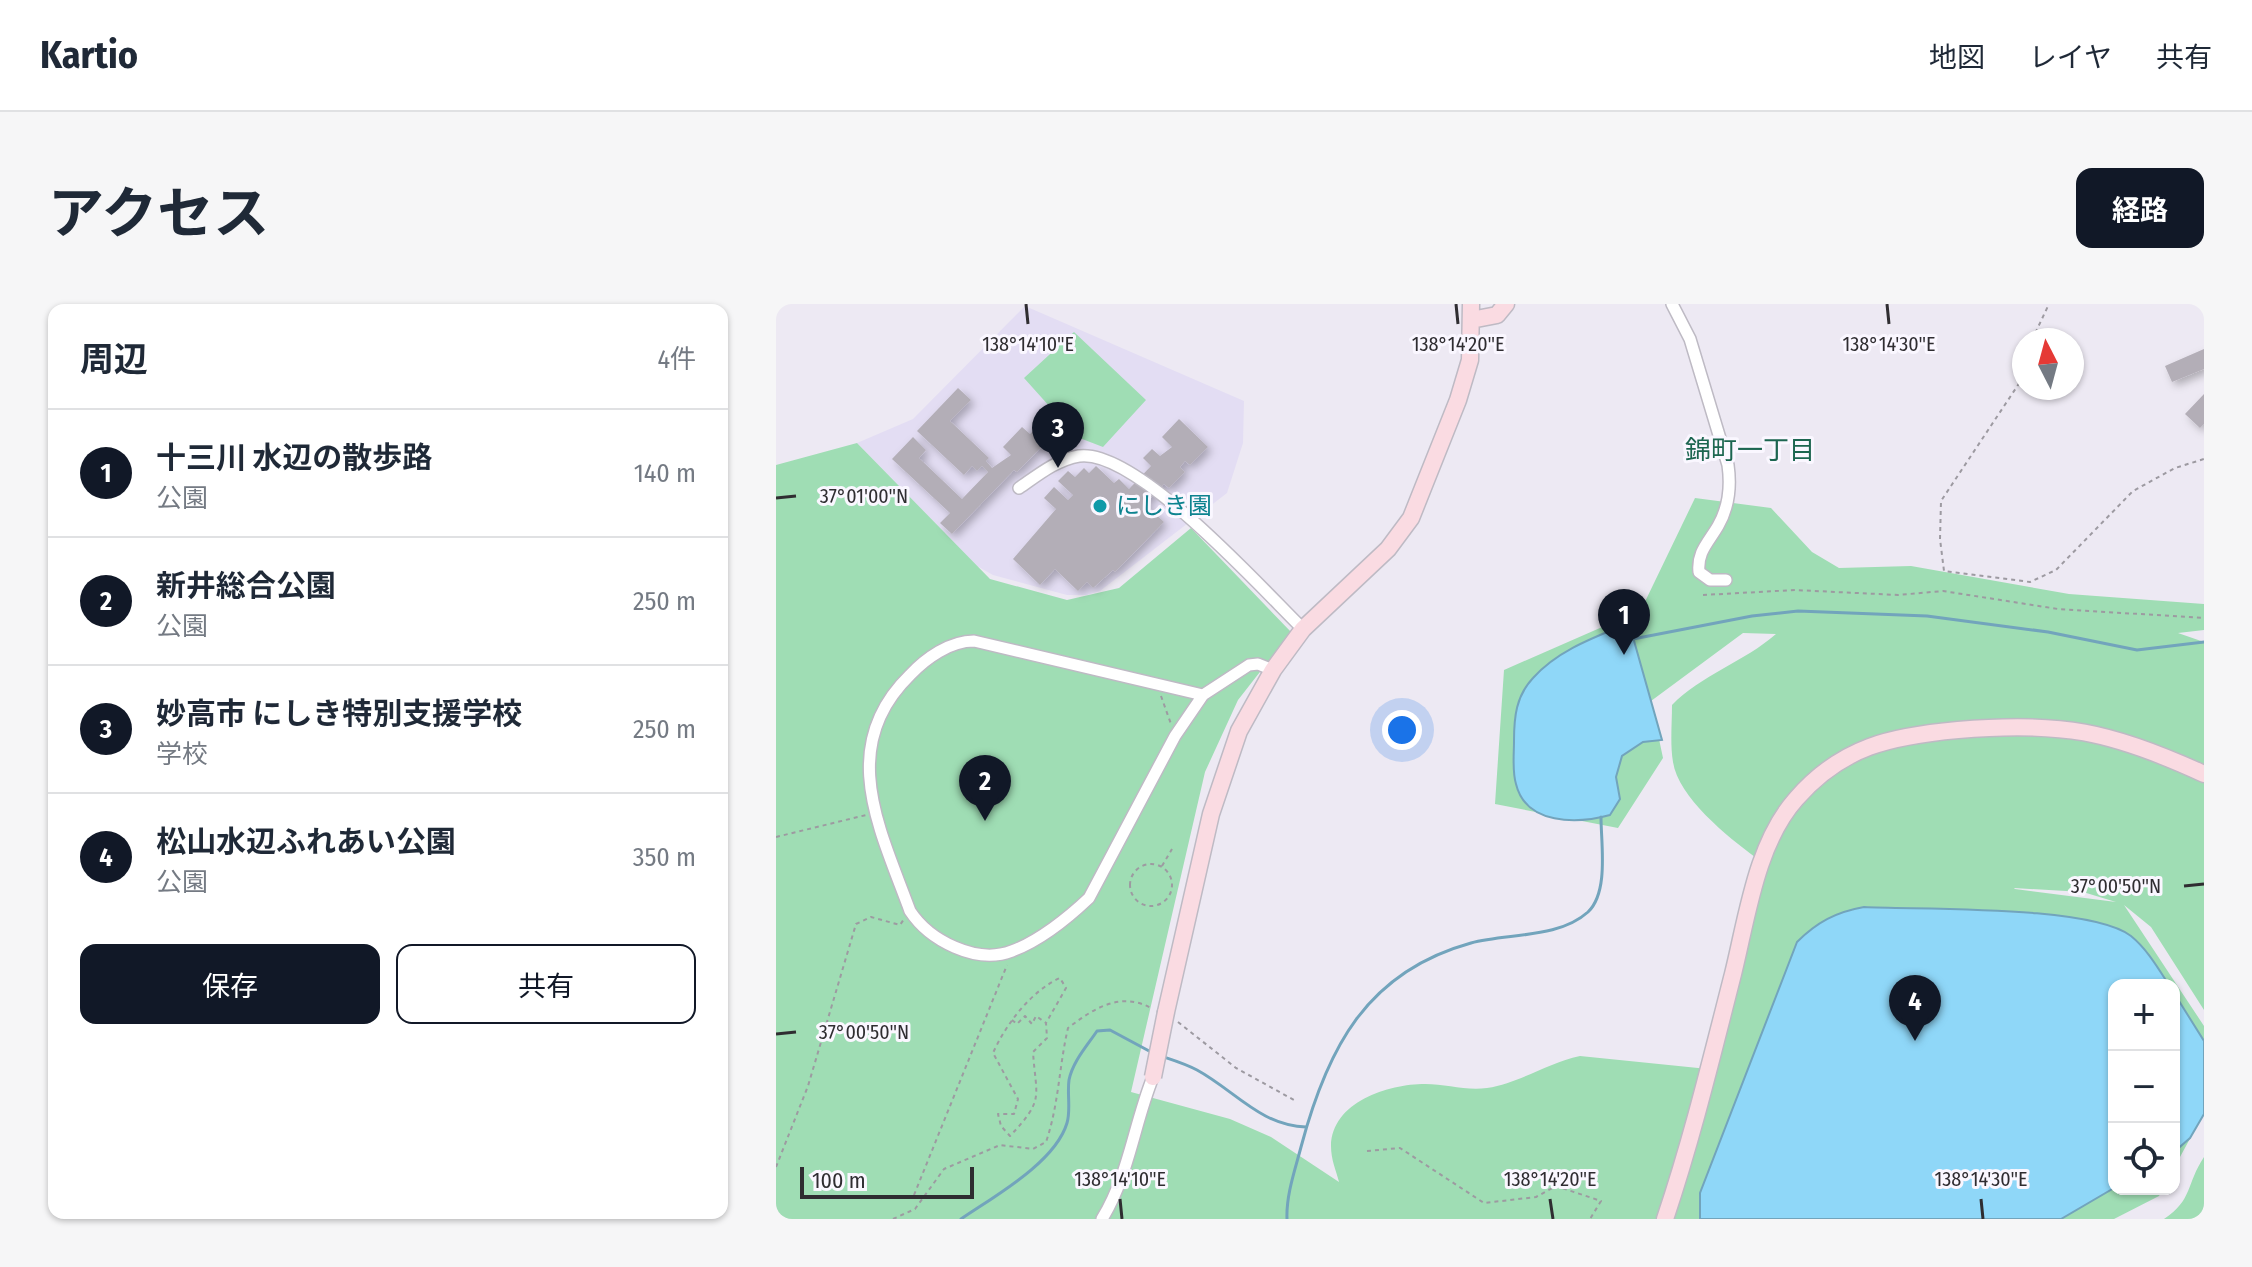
<!DOCTYPE html>
<html lang="ja">
<meta charset="utf-8">
<style>
:root{--surface:#fff;--page:#f6f6f7;--text:#1f2937;--muted:#747a83;--line:#e0e1e3;--accent:#111827}
body{margin:0;font-family:"Fira Sans Condensed","Noto Sans JP",sans-serif;background:var(--page);color:var(--text)}
.controls{position:absolute;right:24px;bottom:24px;display:grid;overflow:hidden;border-radius:16px;box-shadow:0 2px 6px #0004}
.controls button{width:72px;height:72px;display:grid;place-items:center;padding:0;border:0;border-bottom:2px solid var(--line);background:var(--surface);color:var(--text);font:40px sans-serif}
.compass{position:absolute;left:1236px;top:24px;width:72px;height:72px;border-radius:50%;background:var(--surface);box-shadow:0 2px 6px #0004;rotate:354deg}
.scale{position:absolute;left:24px;bottom:20px;width:174px;box-sizing:border-box;padding-left:8px;border:4px solid #2f2d31;border-top:0;font-size:22px;line-height:28px;white-space:nowrap;color:#2f2d31;-webkit-text-stroke:6px #faf7ff;paint-order:stroke}
.you{position:absolute;left:626px;top:426px;width:28px;height:28px;margin:-20px;border:6px solid #fff;border-radius:50%;background:#1a73e8;box-shadow:0 0 0 12px #1a73e833}
.badge{display:grid;place-items:center;width:52px;height:52px;border-radius:50%;background:var(--accent);color:#fff;font-size:26px;font-weight:700}
.pin{position:absolute;translate:-50% -66px;filter:drop-shadow(0 2px 4px #0008)}
.pin::after{content:'';position:absolute;top:42px;width:28px;height:24px;background:inherit;clip-path:polygon(0 0,100% 0,50% 100%)}
.list{margin:0;padding:0;list-style:none}
h2{display:flex;justify-content:space-between;align-items:center;height:104px;margin:0;padding:0 32px;font-size:34px}
h2 small{font-size:26px;font-weight:400;color:var(--muted)}
.list li{display:grid;grid-template-columns:52px 1fr auto;gap:24px;align-items:center;box-sizing:border-box;height:128px;padding:0 32px;border-top:2px solid var(--line)}
.list b{display:block;font-size:30px;white-space:nowrap}
.list p{margin:0;font-size:26px;white-space:nowrap;color:var(--muted)}
.list em{font-size:26px;font-style:normal;color:var(--muted)}
.actions{display:flex;gap:16px;padding:24px 32px}
.actions a{flex:1;padding:18px 0;border:2px solid var(--accent);border-radius:16px;text-align:center;font-size:28px;color:var(--accent)}
.actions .main{background:var(--accent);color:#fff}
.icon{flex:none;width:44px;height:44px;fill:none;stroke:currentColor;stroke-width:2;stroke-linecap:round;stroke-linejoin:round}
.map{position:relative;flex:none;width:1428px;height:915px;overflow:hidden;border-radius:16px}
header{display:flex;align-items:center;gap:48px;box-sizing:border-box;height:112px;padding:0 40px;background:var(--surface);border-bottom:2px solid var(--line)}
header strong{font-size:38px}
nav{display:flex;gap:44px;margin-inline-start:auto;font-size:28px}
.intro{display:flex;align-items:center;justify-content:space-between;box-sizing:border-box;height:192px;padding:0 48px}
h1{margin:0;font-size:56px}
.button{padding:20px 36px;border-radius:16px;background:var(--accent);color:#fff;font-size:28px;font-weight:700}
main{display:flex;gap:48px;padding:0 48px}
aside{flex:1;background:var(--surface);border-radius:16px;box-shadow:0 2px 6px #0004}
.map>svg:first-child{display:block}
.education{fill:#e3ddf3}
.green{fill:#9fddb4;fill-rule:evenodd}
.water{fill:#8fd7f8;stroke:#72a4bc;stroke-width:2}
.lines{fill:none;stroke-linecap:round;stroke-linejoin:round}
.stream{stroke:#72a4bc;stroke-width:3}
.building{fill:#b3aeb7;filter:url(#shadow)}
.street-casing{stroke:#bebac4;stroke-width:14}
.secondary-casing{stroke:#bebac4;stroke-width:19}
.path{stroke:#9d9aa1;stroke-width:2;stroke-dasharray:4 4;stroke-linecap:butt}
.street{stroke:#fff;stroke-width:11}
.secondary{stroke:#fadbe2;stroke-width:16}
.secondary-bridge-casing{stroke:#bebac4;stroke-width:19;stroke-linecap:butt}
.secondary-bridge{stroke:#fadbe2;stroke-width:16}
.ticks{fill:none;stroke:#2f2d31;stroke-width:3}
.culture-dot{fill:#0f9aa8;stroke:#faf7ff;stroke-width:3}
.labels{text-anchor:middle;dominant-baseline:central;stroke-width:6;stroke-linejoin:round;paint-order:stroke}
.culture-label{font-size:24px;fill:#0d838f;stroke:#faf7ff;text-anchor:start}
.neighbourhood-label{font-size:26px;fill:#1c6650;stroke:#faf7ff}
.ticks-label{font-size:20px;text-anchor:middle;fill:#2f2d31;stroke:#faf7ff;stroke-width:6;stroke-linejoin:round;paint-order:stroke}
</style>
<header>
<strong>Kartio</strong>
<nav><a>地図</a><a>レイヤ</a><a>共有</a></nav>
</header>
<div class="intro"><h1>アクセス</h1><a class="button">経路</a></div>
<main>
<aside>
<h2>周辺<small>4件</small></h2>
<ul class="list">
<li><span class="badge">1</span><div><b>十三川 水辺の散歩路</b><p>公園</p></div><em>140 m</em></li>
<li><span class="badge">2</span><div><b>新井総合公園</b><p>公園</p></div><em>250 m</em></li>
<li><span class="badge">3</span><div><b>妙高市 にしき特別支援学校</b><p>学校</p></div><em>250 m</em></li>
<li><span class="badge">4</span><div><b>松山水辺ふれあい公園</b><p>公園</p></div><em>350 m</em></li>
</ul>
<div class="actions"><a class="main">保存</a><a>共有</a></div>
</aside>
<div class="map">
<svg width="1428" height="915" viewBox="0 0 1428 915">
<defs>
<filter id="shadow"><feDropShadow dx="4" dy="4" stdDeviation="4" flood-color="#0004"/></filter>
</defs>
<rect width="100%" height="100%" fill="#ede9f3"/>
<path class="education" d="M249,2L468,97L467,139L451,189L324,287L311,291H291L217,271L201,262L81,139L137,115Z"/>
<path class="green" d="M298,28L370,96L327,143L301,133L248,74Z
M81,139L214,275L291,296L343,284L415,224L515,328L462,396L429,468L355,788L454,815L495,833L563,878C560,866 555,856 555,842C556,798 612,780 649,780C670,780 690,787 711,784C744,779 771,759 804,752L932,765L979,553C952,533 902,493 897,458C894,440 896,420 896,401C925,371 968,358 1000,330L967,329L875,397L887,454L842,524L719,500L728,366L865,306L919,194L995,204L1036,248L1063,264L1135,262L1293,290L1428,300V326L1402,329L1428,338V706L1375,623L1348,601L1428,722V809L1398,864V681H1338V885H1387L1383,892L1338,915H0V161ZM1238,584L1307,588L1340,598L1239,585Z
M1428,853V915H1388C1417,896 1410,880 1428,853Z"/>
<path class="water" d="M853,319L886,436L867,438L846,452L840,473L844,495L834,511C801,520 750,521 740,480C736,467 738,451 738,437C738,413 740,392 757,374C782,346 819,333 853,319Z
M1088,603C1147,606 1314,601 1355,632C1371,645 1382,664 1393,681H1338V884L1285,915H924V889L1021,638C1041,618 1060,608 1088,603Z
M1398,689L1428,737V810L1414,834L1398,848Z"/>
<g class="lines">
<path class="stream" d="M857,335L976,312L1022,307L1151,312L1272,328L1361,346L1428,338
M385,752C397,756 410,760 421,766C458,786 485,822 530,823
M185,915C217,893 279,859 291,819C295,806 291,790 293,776C297,757 311,742 321,727L334,726L375,748
M511,915C510,891 519,866 525,843C551,745 590,668 695,639C731,629 782,635 812,608C833,588 825,540 825,513"/>
</g>
<path class="building" d="M1428,45V65L1396,78L1389,62Z
M182,84L195,96L174,117L213,154L210,157L216,164L235,151L227,143L246,123L254,130L260,124L272,136L241,168L238,166L176,230L164,219L174,209L116,155L137,133L150,146L143,154L186,195L212,168L206,162L201,167L196,162L188,171L141,127Z
M1428,90V120L1424,124L1409,110Z
M403,115L432,143L414,161L409,157L404,163L409,168L393,184L388,180L369,200L388,218L339,268L337,266L317,284L311,278L302,287L279,265L264,281L237,255L280,205L268,194L278,183L292,196L297,191L282,177L292,167L299,173L308,164L313,169L320,162L338,179L343,175L353,185L375,162L367,154L376,145L384,152L396,143L386,133Z"/>
<g class="lines">
<g class="street-casing">
<path id="street" d="M896,0L914,35L952,161C955,182 953,203 942,222C932,239 921,248 923,268L934,276H950
M243,184C262,171 280,156 303,152C360,144 485,284 527,325
M427,391L198,337C174,337 150,354 134,371C60,443 104,525 134,607C153,636 200,661 236,647C263,637 293,613 313,594L399,432L427,391L473,361L482,360L497,366
M326,915C353,871 358,820 377,773"/>
</g>
<g class="secondary-casing">
<path id="secondary" d="M695,16L721,11L730,0
M390,708L435,510L463,427L497,366L527,325L612,245L635,214L682,96L694,56L695,0
M889,915C916,835 936,752 957,670C971,614 980,540 1020,495C1066,442 1116,432 1182,426C1284,417 1335,427 1428,470"/>
</g>
<path class="path" d="M1256,36L1273,0
M1248,72L1165,197L1164,235L1168,267L1254,278L1280,266L1357,187L1399,164L1428,155
M927,291L1019,286L1122,291L1167,287L1282,305L1428,314
M385,392L395,420
M0,533L90,511
M354 581a21 21 0 1 1 42 0a21 21 0 1 1-42 0Z
M386,562L396,545
M236,716L241,720L249,712L256,720L260,712L270,719L271,734L257,748C260,794 269,795 234,832L225,822L222,810H238L242,795L217,749C230,720 255,687 284,674L290,684L270,719
M402,718L460,764L518,796
M591,847L624,844L708,899L760,893L780,882L825,897L814,915
M0,863L32,782L80,620L95,613L124,621L128,615
M138,891L231,661
M117,915L139,905L168,865L224,841L257,845L270,838C283,800 283,762 292,724C317,705 344,687 375,704"/>
<use href="#street" class="street"/>
<use href="#secondary" class="secondary"/>
<g class="secondary-bridge-casing">
<path id="secondary-bridge" d="M377,773L390,708"/>
</g>
<use href="#secondary-bridge" class="secondary-bridge"/>
</g>
<path class="ticks" d="M250,0L252,20M680,0L682,20M1111,0L1113,20M0,194L20,192M1408,582L1428,580M0,730L20,728M344,895L346,915M774,895L777,915M1205,895L1207,915"/>
<circle class="culture-dot" cx="324" cy="202" r="8"/>
<g class="labels">
<g class="culture-label">
<text x="340" y="202">にしき園</text>
</g>
<g class="neighbourhood-label">
<text x="974" y="146">錦町一丁目</text>
</g>
</g>
<g class="ticks-label">
<text x="252" y="47">138°14'10"E</text>
<text x="682" y="47">138°14'20"E</text>
<text x="1113" y="47">138°14'30"E</text>
<text x="88" y="199">37°01'00"N</text>
<text x="1340" y="589">37°00'50"N</text>
<text x="88" y="735">37°00'50"N</text>
<text x="344" y="882">138°14'10"E</text>
<text x="774" y="882">138°14'20"E</text>
<text x="1205" y="882">138°14'30"E</text>
</g>
</svg>
<div class="controls">
<button>+</button>
<button>−</button>
<button><svg class="icon" aria-label="locate" viewBox="0 0 24 24"><circle cx="12" cy="12" r="6"/><path d="M12 2v4M12 18v4M2 12h4M18 12h4"/></svg></button>
</div>
<svg class="compass" viewBox="-18 -18 36 36"><path d="M0-13l5 13h-10z" fill="#e53935"/><path d="M0 13l5-13h-10z" fill="#747a83"/></svg>
<div class="scale">100 m</div>
<div class="you"></div>
<div class="pin badge" style="left:848px;top:351px">1</div>
<div class="pin badge" style="left:209px;top:517px">2</div>
<div class="pin badge" style="left:282px;top:164px">3</div>
<div class="pin badge" style="left:1139px;top:737px">4</div>
</div>
</main>
